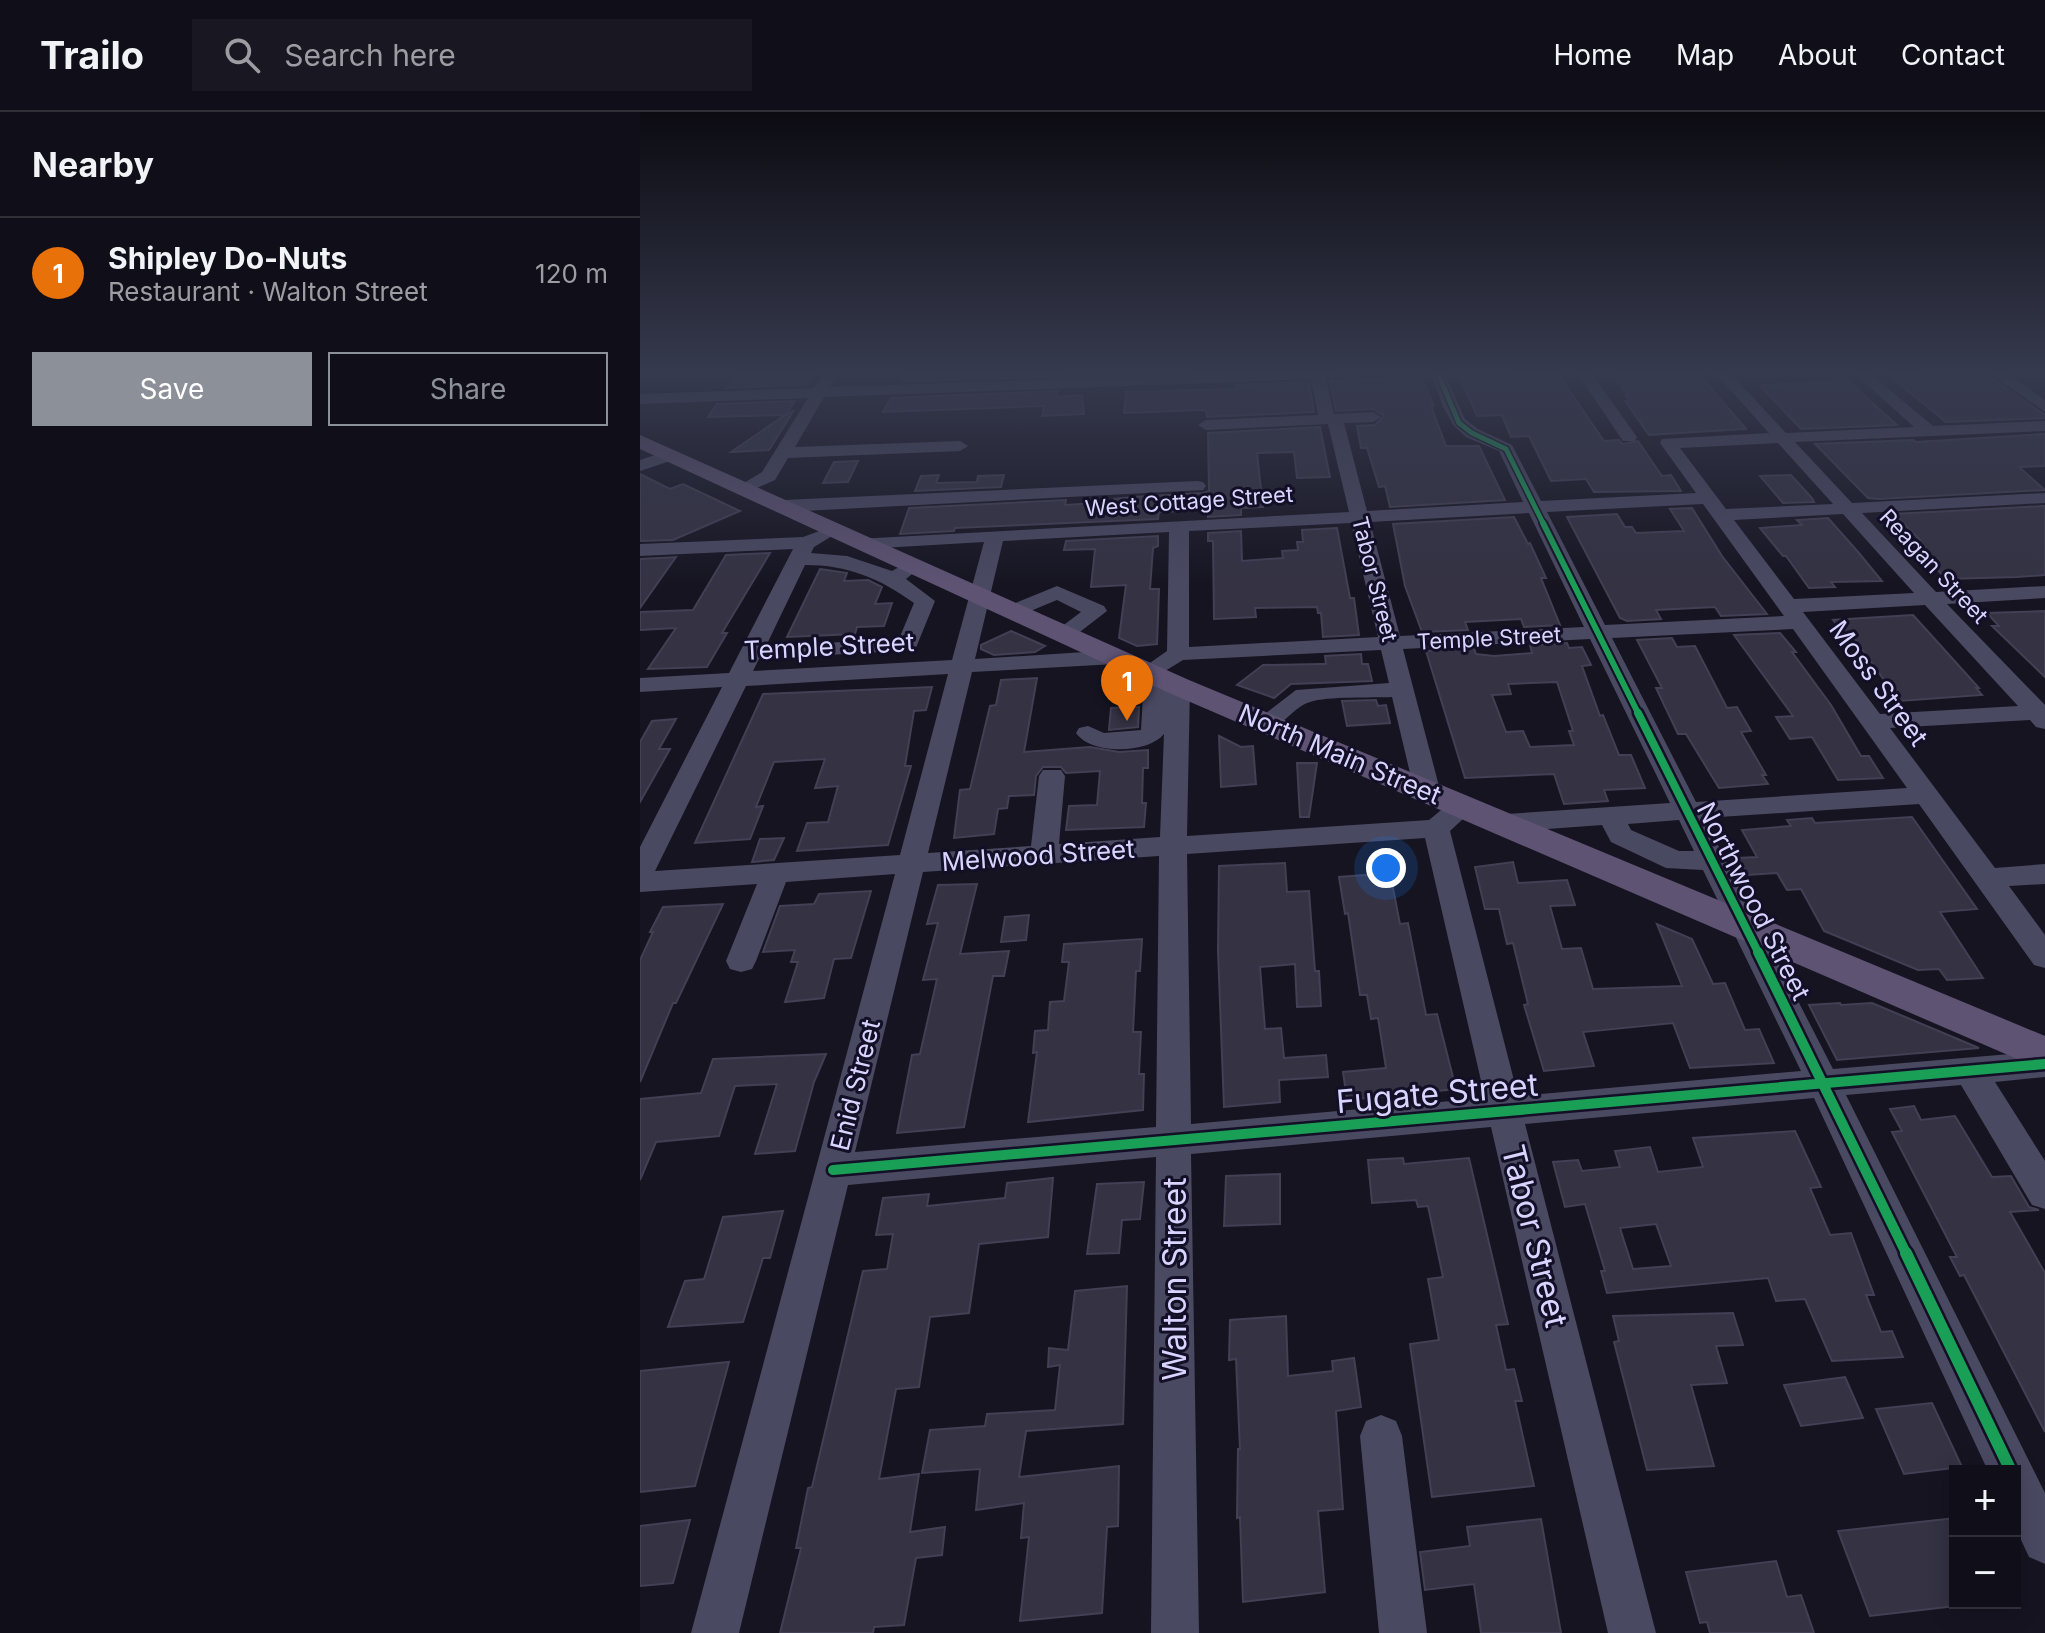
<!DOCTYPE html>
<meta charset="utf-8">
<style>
:root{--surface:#100f19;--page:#191822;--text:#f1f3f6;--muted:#9c9ca2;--line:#302f38;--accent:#8c9099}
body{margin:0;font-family:Inter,sans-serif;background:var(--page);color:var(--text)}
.controls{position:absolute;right:24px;bottom:24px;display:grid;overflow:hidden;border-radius:0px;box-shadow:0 4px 20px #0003}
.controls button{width:72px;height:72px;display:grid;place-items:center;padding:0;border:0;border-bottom:2px solid var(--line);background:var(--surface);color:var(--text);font:40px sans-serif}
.you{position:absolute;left:746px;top:756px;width:28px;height:28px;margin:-20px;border:6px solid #fff;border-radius:50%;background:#1a73e8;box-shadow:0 0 0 12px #1a73e833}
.badge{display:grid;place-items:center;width:52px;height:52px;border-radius:50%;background:var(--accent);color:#fff;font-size:26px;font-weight:700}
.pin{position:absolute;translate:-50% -66px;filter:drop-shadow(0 2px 4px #0008)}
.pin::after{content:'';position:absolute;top:42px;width:28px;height:24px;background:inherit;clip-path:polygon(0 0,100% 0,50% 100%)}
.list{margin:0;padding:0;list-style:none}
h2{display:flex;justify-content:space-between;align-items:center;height:104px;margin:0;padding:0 32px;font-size:34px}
h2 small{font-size:26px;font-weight:400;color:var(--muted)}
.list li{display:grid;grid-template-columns:52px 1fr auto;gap:24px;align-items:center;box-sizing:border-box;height:112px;padding:0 32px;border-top:2px solid var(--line)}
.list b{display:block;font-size:30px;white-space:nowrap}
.list p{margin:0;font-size:26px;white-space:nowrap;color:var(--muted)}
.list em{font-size:26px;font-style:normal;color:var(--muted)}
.actions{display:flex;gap:16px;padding:24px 32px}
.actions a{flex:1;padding:18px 0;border:2px solid var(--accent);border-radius:0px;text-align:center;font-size:28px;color:var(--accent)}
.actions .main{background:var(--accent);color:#fff}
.icon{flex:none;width:44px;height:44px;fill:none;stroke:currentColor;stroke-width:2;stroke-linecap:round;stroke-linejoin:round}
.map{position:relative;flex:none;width:1405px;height:1521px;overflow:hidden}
header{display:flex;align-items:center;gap:48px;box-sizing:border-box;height:112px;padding:0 40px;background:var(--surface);border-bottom:2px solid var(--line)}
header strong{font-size:38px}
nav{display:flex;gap:44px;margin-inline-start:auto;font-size:28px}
.search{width:560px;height:72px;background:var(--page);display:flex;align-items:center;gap:20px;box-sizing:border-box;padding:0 28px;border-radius:0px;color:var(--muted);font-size:30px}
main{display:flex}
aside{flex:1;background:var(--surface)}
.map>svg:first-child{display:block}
.building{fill:#343243;stroke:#433f54;stroke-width:2;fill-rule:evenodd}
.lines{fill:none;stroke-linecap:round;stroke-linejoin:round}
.minor{fill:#4a4962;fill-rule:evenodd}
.major{fill:#5e5373;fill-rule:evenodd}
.cycleway-far4-casing{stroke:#130f26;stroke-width:8}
.cycleway-far3-casing{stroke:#130f26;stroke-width:10}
.cycleway-far2-casing{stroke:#130f26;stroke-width:13}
.cycleway-far1-casing{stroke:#130f26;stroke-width:15}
.cycleway-casing{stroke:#130f26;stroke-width:17}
.cycleway-far4{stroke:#1a9f57;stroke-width:5}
.cycleway-far3{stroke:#1a9f57;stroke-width:6}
.cycleway-far2{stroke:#1a9f57;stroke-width:8}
.cycleway-far1{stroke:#1a9f57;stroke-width:10}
.cycleway{stroke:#1a9f57;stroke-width:12}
.labels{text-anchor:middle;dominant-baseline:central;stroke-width:6;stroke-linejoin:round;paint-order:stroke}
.far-street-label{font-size:22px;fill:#d9d4ff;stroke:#130f26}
.street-label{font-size:26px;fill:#d9d4ff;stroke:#130f26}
.near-street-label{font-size:32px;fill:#d9d4ff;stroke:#130f26}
</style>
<header>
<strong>Trailo</strong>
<div class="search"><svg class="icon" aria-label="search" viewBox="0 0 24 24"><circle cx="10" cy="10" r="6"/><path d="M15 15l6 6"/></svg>Search here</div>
<nav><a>Home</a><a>Map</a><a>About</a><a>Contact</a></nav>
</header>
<main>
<aside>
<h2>Nearby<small></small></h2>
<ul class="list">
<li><span class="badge" style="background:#e8710a">1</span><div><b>Shipley Do-Nuts</b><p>Restaurant · Walton Street</p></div><em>120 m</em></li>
</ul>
<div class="actions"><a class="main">Save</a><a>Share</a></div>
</aside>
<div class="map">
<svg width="1405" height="1521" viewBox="0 0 1405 1521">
<rect width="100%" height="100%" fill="#161421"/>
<path class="building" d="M98,262H167L172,263L165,273L87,276Z
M265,262H422V264L260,270Z
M918,262L964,329L979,328L983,332L998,329L1022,364L1031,363L1041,379L954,380L946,367L911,369L889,324L871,325L862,303L837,304L820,266Z
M974,262H1059L1106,317L1009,323L985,289H990L986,284H988Z
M1247,262H1274L1279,266H1351L1405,303V306L1306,310Z
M782,267L794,294H791L806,334H839L865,388L750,395L745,374L739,375L727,336H721L717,314L735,313L744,304L733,297L696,299L690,269Z
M1208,269L1257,313L1161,317L1122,276H1124L1122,273Z
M669,270L674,300L567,305L566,299L562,298L484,301L486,280L596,277V273Z
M418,279L416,285L442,283L444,302L402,304L404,294L243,300L251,286Z
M155,289L146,303L154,298L129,338L91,340L145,303L68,305L77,292Z
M680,315L690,365L657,366L654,340L617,341L623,395L601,396V403L568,405V398L519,400L518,407L315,416L314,419L260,422L269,396L426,388L425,393L473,390L474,387L494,385L563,381L569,379L568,321Z
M1405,322V354L1379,355L1405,378L1238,387L1228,386L1175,332L1273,328L1276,330Z
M218,349L208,370L183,371L194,350Z
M0,362L30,377L43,372L100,399L33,428L0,429Z
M299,363L296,371L337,370L338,364L364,363L361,375L275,379L281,364Z
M1151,363L1172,386L1174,390L1143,391L1120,364Z
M1405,394V463L1377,465L1306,467L1270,429L1280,428L1254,402Z
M1052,396L1082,444L1127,502L1081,504L1075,495L1016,498L1021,507L987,509L980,506L927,405L977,402L985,415H992L996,421L1044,419L1030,397Z
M874,405L888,432L890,431L906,466H901L920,513L884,515L881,507L825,510L828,518L782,520L765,474L753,412Z
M1188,406L1219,441L1242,469L1191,470L1195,475L1169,476L1146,444H1143L1120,416L1162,413L1157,408Z
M697,416L710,486H714L719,523L683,525L681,501H678L677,495L615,496L616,505L574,507L573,429H568V421L601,419L602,449L643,446L642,439L658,438L657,430H663L662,418Z
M518,424V434L513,436L510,477H519L517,532L497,534L479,526L486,473L451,475L455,437L424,438L426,429Z
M130,441L82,521H87L67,555L8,557L36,516L0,518V500L53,498L86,443Z
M36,445L0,496V447Z
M180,457L207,461L204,469L228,468L242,475L235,492L252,491L244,514L217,515L215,522L147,525Z
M1405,499V565L1352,514H1359L1347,501Z
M1273,503L1339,576H1336L1342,583L1259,589L1214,526H1207L1193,508Z
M371,519L405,534L395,540L354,543L341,537V533Z
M1140,521L1156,540H1152L1191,593L1221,644H1229L1243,666L1198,668L1172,625L1150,627L1136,605L1153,604L1094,523Z
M1032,526L1037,535L1055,534L1087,596L1097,595L1111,619L1101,620L1126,663H1122L1128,672L1079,676L1046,622H1038L1016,576H1022L997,528Z
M927,531L929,536L942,535L951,553L942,554L960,604L963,603L979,643H991L1005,676L964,678L968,689L924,692L914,662L825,666L786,539L834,536L836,542L854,544L892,541L890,533ZM917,570L933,619H929L934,633L890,635L883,619L866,620L852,583L871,582L868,572Z
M721,542L722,552H728L732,569L651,572L634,586L597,573L623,553L681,552H686L685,544Z
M397,566L384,640L450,635L479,640L508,638V656H503L502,691H506L504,715L426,718L429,694L457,693L460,659L426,661L421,655H403L396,664L394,683L369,684L367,696L358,697L354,722L314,726L320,678L330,677L350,594L356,593L361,568Z
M292,575L286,598L274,599L265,654H271L248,733L157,739L167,711L188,710L198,674L175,676L185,647L134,650L116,695L123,694L110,727L55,731L123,582Z
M736,588L738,594L746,593L750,611L707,614L702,589Z
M499,595L498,615L469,618L471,596Z
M36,607L19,637H30L0,690V630L12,609Z
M579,624L601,635L613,634L616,672L581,675Z
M657,651H677L669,705H660Z
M1272,705L1337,797L1300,800L1343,866L1307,868L1299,857L1278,858L1184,819L1161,777L1147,778L1137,761L1107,763L1099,746L1117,745L1102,718L1151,714L1147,708L1172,706L1175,711Z
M144,726L134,748L112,750L120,727Z
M873,750L878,771L927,768L935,793L910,794L922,837L941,836L953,877L1042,874L1017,812L1052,827L1073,872L1085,871L1105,918L1119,917L1134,951L1050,956L1033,911L943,920L954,954L904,959L884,893L888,892L873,831L867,832L859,797H845L835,755Z
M645,751L647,780L669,779L675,859H679L681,894L657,895L655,852L620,855L625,917L641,916L644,946L686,943L688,965L639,968L640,990L584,995L578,839L579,754Z
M750,761L760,812L768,811L786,903L797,902L816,977L707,988L703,960L746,956L738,906L731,907L727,883H720L708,801L705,802L699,765Z
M337,772L320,842L369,839L364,864H353L324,1015L257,1021L272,943L280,942L297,867L283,868L298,811L287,812L298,773Z
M231,779L211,846L194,847L184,886L145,890L158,850H151L155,838L123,840L140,794L174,792L179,782Z
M83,792L36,891H33L0,970V848L13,820H10L23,795Z
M389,803L386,828L361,830L365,805Z
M502,827L500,859H496L493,920H501L499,962H504L503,998L388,1010L397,940L393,941L395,919L408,918L410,890L424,889L429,850H422L424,832Z
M1200,891L1201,893L1232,891L1339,936L1197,948L1169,893Z
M186,942L174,970L155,1039L115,1042L137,972L95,974L79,1024L16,1030L0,1068V987L61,981L73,947Z
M1274,994L1281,1008L1315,1004L1352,1065L1371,1064L1389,1095L1399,1098L1370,1100L1405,1161V1320L1324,1163L1320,1164L1310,1145H1317L1252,1020L1262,1019L1250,997Z
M1155,1019L1181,1075L1170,1076L1190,1123L1211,1121L1234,1183H1226L1241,1220L1252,1219L1263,1245L1192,1249L1165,1187L1136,1189L1128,1166L967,1181L961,1159H965L945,1092L925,1095L913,1050L938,1048L942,1059L980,1055L975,1039L1010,1035L1018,1060L1063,1055L1053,1026ZM1016,1112L1031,1154L993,1157L980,1116Z
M763,1046L764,1052L829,1046L868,1212L856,1213L866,1258L874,1257L882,1289H875L894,1374L792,1385L770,1232L799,1228L788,1167L803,1165L788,1094L778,1095L776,1088L732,1091L728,1048Z
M640,1062V1112L584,1114L586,1064Z
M413,1066L408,1125L339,1132L329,1201L290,1205L279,1275L256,1277L239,1367L279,1362L270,1420L305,1415L302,1443L276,1446L264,1513L234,1515L233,1521H140L161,1436H156L168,1376L172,1375L223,1159L247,1157L253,1122L236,1123L243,1086L289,1082L287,1094L365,1086L367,1071Z
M504,1070L500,1107L482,1108L479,1141L447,1142L457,1072Z
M143,1099L130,1146H123L103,1210L28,1215L45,1169L64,1167L83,1105Z
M487,1174L483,1312L386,1319L379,1365L479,1354L478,1414L467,1415L462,1501L380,1509L389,1425L381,1426L384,1391L336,1398L340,1357L282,1361L290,1318L345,1314L347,1302L415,1298L420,1253L408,1255L409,1236L428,1238L435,1179Z
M1093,1201L1103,1233L1076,1234L1087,1271L1051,1273L1074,1354L1007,1358L974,1230L979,1229L973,1204Z
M646,1204L648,1264L693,1259L692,1249L714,1246L721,1295L696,1299L703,1397L678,1399L685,1480L603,1490L600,1405L597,1406L598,1337H600L596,1247L589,1248L590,1208Z
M89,1250L55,1374L0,1380V1259Z
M1205,1265L1223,1306L1161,1314L1144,1273Z
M1292,1291L1322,1355L1264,1362L1236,1297Z
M1315,1406V1494L1230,1504L1198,1419Z
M901,1407L921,1521H841L834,1472L785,1478L780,1440L830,1434L827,1415Z
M50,1408L33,1471L0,1474V1414Z
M1136,1449L1147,1485L1161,1483L1174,1521H1070L1067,1510L1060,1511L1046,1460Z"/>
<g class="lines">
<path class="minor" d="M575,262H697L695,265L686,267L694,302L733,300L741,305L733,310L704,311L727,399L883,390L859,339L826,325L814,314L803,295L791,262H805L825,307L838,317L872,333L901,389L1056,381L1020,331L1022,327L1129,321L1076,262H1091L1146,321L1274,315L1215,262H1231L1293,314L1405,309V319L1155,330L1212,391L1405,381V391L1222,401L1296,480L1405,474V486L1307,492L1405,593V617L1396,615L1390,608L1250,616L1355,756L1405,752V772L1369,774L1405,823V856L1394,853L1279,692L1064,706L1193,957L1405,939V965L1355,970L1405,1049V1097L1392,1093L1321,973L1206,983L1405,1381V1452L1389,1445L1375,1415V1359H1348L1174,986L885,1012L1016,1521H968L851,1015L551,1042L559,1521H511L516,1045L208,1073L99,1521H51L255,762L146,770L116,849L112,857L101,860L90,857L86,849L117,772L0,780V735L82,575L0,580V566L89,561L153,437L0,444V432L163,425L182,418L192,424L174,435L171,441L207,444L252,459L273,447L283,453L266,467L295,489L275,538L119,547L113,559L312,548L344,430L224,437L217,435L214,431L217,427L709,400L688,312L566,318L558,313L566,308L678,303L671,267L184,285L155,335L320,329L328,334L320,339L148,346L135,368L103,382L94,377L122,360L168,286L0,292V282L174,276L181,266L186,264L194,269L190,275ZM1138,331L1193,392L1086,397L1040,336ZM1063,392L1144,504L965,513L907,400ZM889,401L944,515L760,524L730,410ZM1203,402L1274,481L1154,487L1094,408ZM711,411L738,525L549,535V419ZM529,420L527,539L497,560L504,566L501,618L464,621L448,614L439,616L436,621C451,643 508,642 524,622L520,725L419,732L425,664L421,658H403L399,664L391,734L288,741L332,560L476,552L487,545L476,538L335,547L363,429ZM165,453C208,453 239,466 274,491L259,527L126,534ZM1285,493L1378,594L1240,602L1163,500ZM1153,517L1267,676L1056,690L972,526ZM950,527L1030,691L866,702L857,705L853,711L857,717L866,720L962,713L971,730L1026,756L1063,758L1161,959L878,984L810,719L837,694L833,688C815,683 803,697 789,708L547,724L550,574L546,569L538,567L527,573L525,559L543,548L741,538L749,571L656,578L613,611L616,616C641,622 650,596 670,590C687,584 732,586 752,585L774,678L778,684L787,686L796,684L800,678L763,537ZM308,562L260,743L15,759L106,574ZM1039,708L1054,739H1039L991,718L988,712ZM785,726L845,986L551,1012L547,742ZM519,744L516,1015L215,1040L283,760Z
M938,262H952L997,325L995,329H983Z
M1351,262H1368L1405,288V300Z
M30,338L36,339L39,343L36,347L0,359V348Z
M557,369L563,370L566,374L563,378L144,400L135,394L144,388Z
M417,474L464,494L467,499L432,526L424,528L413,521L441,500L417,488L376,505L365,499L368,494Z
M741,1303L756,1309L762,1324L787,1521H739L720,1324L726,1309Z"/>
<path class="major" d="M0,323L549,568L1405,924V959L527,580L0,337Z"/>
<g class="cycleway-far4-casing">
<path id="cycleway-far4" d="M798,262L819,311L832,321L866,337L904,413"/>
</g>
<g class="cycleway-far3-casing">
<path id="cycleway-far3" d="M903,411L999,603"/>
</g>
<g class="cycleway-far2-casing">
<path id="cycleway-far2" d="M998,601L1119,842"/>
</g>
<g class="cycleway-far1-casing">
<path id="cycleway-far1" d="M1118,840L1267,1143
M193,1058L1405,952"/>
</g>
<g class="cycleway-casing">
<path id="cycleway" d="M1266,1141L1371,1359"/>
</g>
<use href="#cycleway-far4" class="cycleway-far4"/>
<use href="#cycleway-far3" class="cycleway-far3"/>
<use href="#cycleway-far2" class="cycleway-far2"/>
<use href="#cycleway-far1" class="cycleway-far1"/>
<use href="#cycleway" class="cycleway"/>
</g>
<linearGradient id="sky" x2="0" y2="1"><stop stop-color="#0c0b12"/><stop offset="0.55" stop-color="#363a4e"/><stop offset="1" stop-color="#363a4e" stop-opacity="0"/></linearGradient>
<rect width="1405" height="475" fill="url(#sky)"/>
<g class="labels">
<g class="far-street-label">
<text transform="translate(549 389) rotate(-4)">West Cottage Street</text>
<text transform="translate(1294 454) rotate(47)">Reagan Street</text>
<text transform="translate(735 467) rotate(76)">Tabor Street</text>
<text transform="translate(849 526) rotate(-3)">Temple Street</text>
</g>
<g class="street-label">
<text transform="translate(189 534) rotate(-3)">Temple Street</text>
<text transform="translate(1239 571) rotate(54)">Moss Street</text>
<text transform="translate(700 642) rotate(23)">North Main Street</text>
<text transform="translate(398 743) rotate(-4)">Melwood Street</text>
<text transform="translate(1114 789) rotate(63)">Northwood Street</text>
<text transform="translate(215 973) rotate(-76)">Enid Street</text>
</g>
<g class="near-street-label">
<text transform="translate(797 981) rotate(-5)">Fugate Street</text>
<text transform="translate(895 1124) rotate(76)">Tabor Street</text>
<text transform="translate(534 1167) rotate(-90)">Walton Street</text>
</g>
</g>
</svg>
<div class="controls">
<button>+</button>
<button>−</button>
</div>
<div class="you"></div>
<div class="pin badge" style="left:487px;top:609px;background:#e8710a">1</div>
</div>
</main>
